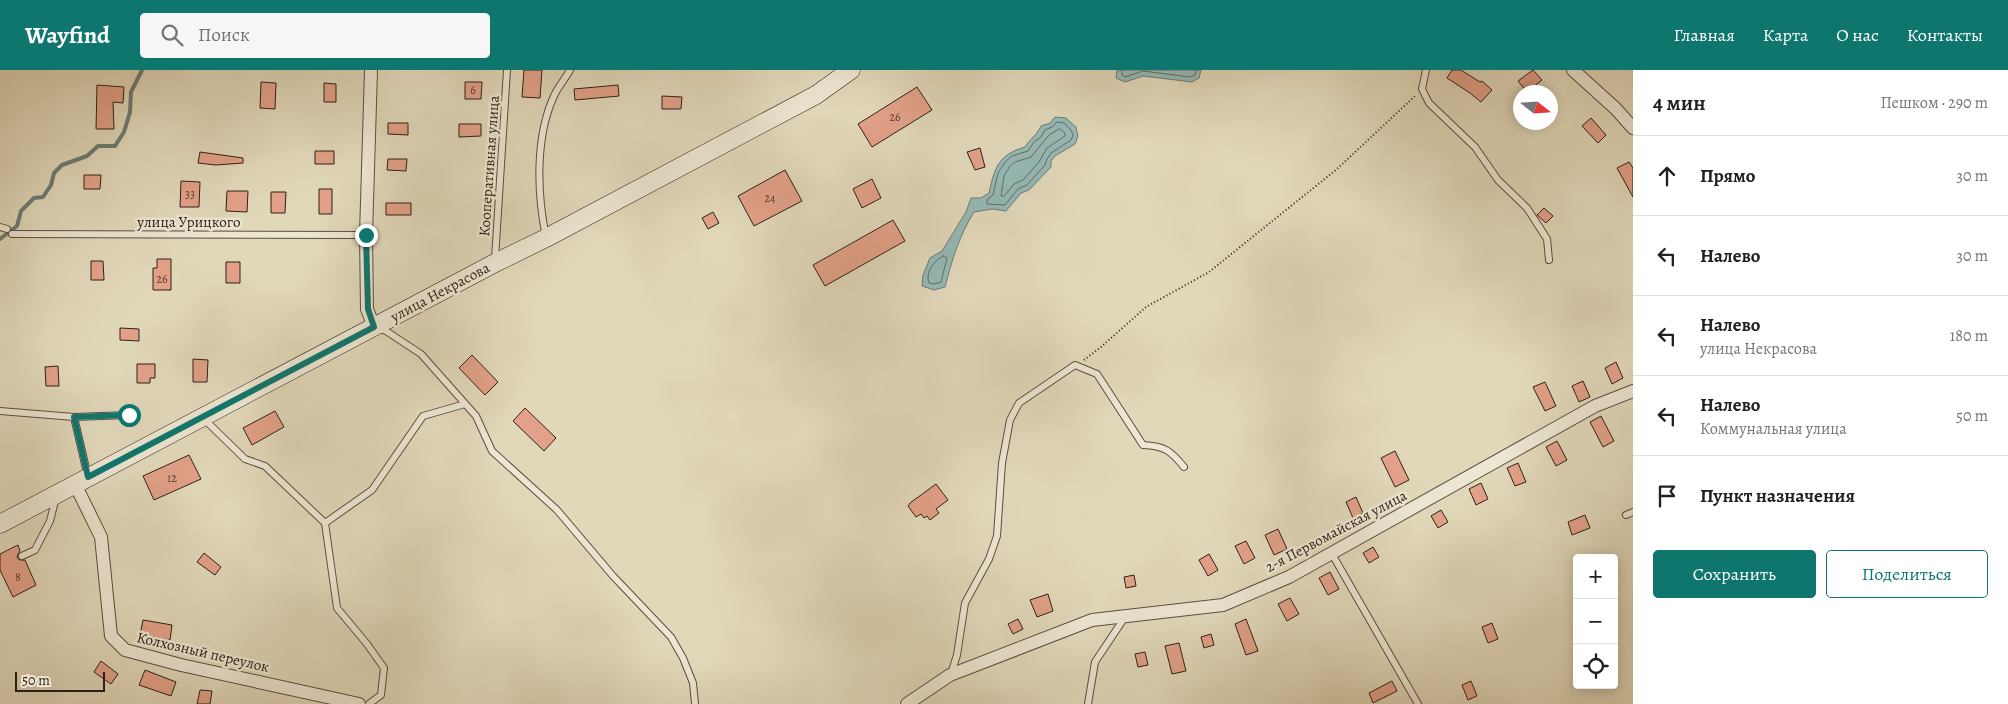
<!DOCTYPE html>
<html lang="ru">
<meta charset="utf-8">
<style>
:root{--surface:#fff;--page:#f6f6f6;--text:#202124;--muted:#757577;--line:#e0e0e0;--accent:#0f766e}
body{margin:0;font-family:Alegreya,serif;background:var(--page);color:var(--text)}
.controls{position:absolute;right:15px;bottom:15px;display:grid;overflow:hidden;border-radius:5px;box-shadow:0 2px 12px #0003}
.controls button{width:45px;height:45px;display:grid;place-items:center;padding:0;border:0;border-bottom:1px solid var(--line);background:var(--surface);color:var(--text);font:25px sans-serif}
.compass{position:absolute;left:1513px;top:15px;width:45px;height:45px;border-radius:50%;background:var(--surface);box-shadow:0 2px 12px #0003;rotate:107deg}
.scale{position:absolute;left:15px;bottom:12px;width:90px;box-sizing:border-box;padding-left:5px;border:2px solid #2e2017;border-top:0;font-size:14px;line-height:18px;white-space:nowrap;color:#2e2017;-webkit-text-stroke:4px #ece6d2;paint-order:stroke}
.stop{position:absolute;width:15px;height:15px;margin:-11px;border:4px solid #0f766e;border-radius:50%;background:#fff}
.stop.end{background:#0f766e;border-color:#fff;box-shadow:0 1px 5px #0008}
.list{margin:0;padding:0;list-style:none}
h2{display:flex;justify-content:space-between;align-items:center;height:65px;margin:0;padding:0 20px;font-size:21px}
h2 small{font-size:16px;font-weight:400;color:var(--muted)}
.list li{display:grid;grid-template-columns:32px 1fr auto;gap:15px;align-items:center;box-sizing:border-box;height:80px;padding:0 20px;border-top:1px solid var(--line)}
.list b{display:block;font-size:19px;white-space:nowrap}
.list p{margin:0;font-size:16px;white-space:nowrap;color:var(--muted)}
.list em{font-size:16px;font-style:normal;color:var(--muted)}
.actions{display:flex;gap:10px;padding:15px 20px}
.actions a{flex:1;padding:11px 0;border:1px solid var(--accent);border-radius:5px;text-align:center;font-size:18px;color:var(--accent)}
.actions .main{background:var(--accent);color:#fff}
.icon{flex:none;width:28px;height:28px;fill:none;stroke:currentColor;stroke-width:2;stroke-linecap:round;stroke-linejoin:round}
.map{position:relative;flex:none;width:1633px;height:634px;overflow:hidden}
header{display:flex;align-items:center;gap:30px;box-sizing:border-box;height:70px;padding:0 25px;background:var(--accent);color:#fff}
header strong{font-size:24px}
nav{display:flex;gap:28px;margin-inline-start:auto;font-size:18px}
.search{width:350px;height:45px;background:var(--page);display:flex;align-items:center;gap:12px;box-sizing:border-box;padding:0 18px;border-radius:5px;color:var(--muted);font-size:19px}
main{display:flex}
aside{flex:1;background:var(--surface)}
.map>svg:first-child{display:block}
.water{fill:#95b9b5;stroke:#6c7c76}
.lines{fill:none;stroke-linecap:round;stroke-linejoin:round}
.shore{stroke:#626c66;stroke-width:1}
.stream{stroke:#6c7c76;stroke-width:4}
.building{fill:#e2a188;stroke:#2e2017}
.lane-casing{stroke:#5b4e40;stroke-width:8}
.street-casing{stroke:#5b4e40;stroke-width:14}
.secondary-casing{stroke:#2e2017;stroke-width:19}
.path{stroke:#2e2017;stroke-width:2;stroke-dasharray:1 2.5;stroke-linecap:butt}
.lane{stroke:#ece6d2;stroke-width:6}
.street{stroke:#ece6d2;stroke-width:12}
.secondary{stroke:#ece6d2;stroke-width:18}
.route{stroke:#0f766e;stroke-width:6}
.labels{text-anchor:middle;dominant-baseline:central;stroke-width:5;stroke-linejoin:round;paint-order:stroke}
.number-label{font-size:12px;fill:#5b4033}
.street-label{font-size:15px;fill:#2e2017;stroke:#ece6d2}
</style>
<header>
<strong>Wayfind</strong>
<div class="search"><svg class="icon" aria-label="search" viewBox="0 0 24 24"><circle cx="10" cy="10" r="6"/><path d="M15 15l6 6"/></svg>Поиск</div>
<nav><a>Главная</a><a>Карта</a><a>О нас</a><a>Контакты</a></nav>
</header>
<main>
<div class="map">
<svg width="1633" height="634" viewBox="0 0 1633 634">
<rect width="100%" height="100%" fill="#e1d8ba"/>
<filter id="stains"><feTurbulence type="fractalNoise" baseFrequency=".004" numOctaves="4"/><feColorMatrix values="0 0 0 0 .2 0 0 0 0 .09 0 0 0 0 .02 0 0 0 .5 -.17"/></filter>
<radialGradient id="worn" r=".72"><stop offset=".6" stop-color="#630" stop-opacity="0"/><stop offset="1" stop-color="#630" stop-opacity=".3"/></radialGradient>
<path class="water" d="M1117,0H1201L1199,8L1192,12L1143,6L1125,12L1116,8Z
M1055,47L1066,48L1076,57L1078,66L1075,74L1055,86L1051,91V97L1029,120L1021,123L1006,141L992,139L974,142C959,166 952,190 945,217L934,220L922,216L923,205L930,188L942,181L966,142L971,128H981L989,123C995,97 998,85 1025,77C1030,69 1037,65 1041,56L1050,53Z"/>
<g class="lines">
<path class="shore" d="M1122,0V5L1125,7L1143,1L1190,7L1195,5L1196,0
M1057,52L1064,53L1071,60L1073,65L1071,70L1051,83L1047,89L1045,95L1027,115L1018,119L1005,135L987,134V130L993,125L998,103L1005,92L1012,86L1028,81L1034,72L1041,67L1045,60L1052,57Z
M1060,59L1065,63V66L1047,78L1039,92L1023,110L1014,114L1004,126H1001L1004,106L1010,96L1015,92L1031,87L1049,65Z
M943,186L947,188L941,212L934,214L929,213C925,202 934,191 943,186Z"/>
<path class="stream" d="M0,169L17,156L21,141L34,128L43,127L51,115L54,103L62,95L87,86L98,76H115L124,62L130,42L131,22L142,0"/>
</g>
<path class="building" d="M524,0H542L540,28L522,27Z
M1452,0H1461L1480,12L1482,11L1492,20L1481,32L1470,23L1447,8Z
M1533,0L1542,10L1527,22L1518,11Z
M261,12L276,13L275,39L260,38Z
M465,12H482L481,29H465Z
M324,13L336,14V32H324Z
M97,15L124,17L123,33L113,32L114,59H96Z
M618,15L619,26L575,30L574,19Z
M917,17L932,40L872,77L858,54Z
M662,26L682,27L681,39H662Z
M1591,48L1606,65L1598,73L1582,56Z
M388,53H408V65L388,64Z
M459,54H481V66L459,67Z
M980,78L985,97L975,100L967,82Z
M315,81H334V94H315Z
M200,82L243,88V93L216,95L198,93Z
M388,89H407L406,101L387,100Z
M1629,92L1633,98V127L1617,98Z
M785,100L802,131L754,156L738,126Z
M84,105H101L100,119H84Z
M872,109L881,128L862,138L853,119Z
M181,111L200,112L199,137H180Z
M319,119H332V144H319Z
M227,121H248L247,142L226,141Z
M271,122H286L285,143H271Z
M386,133H411V145H386Z
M1544,138L1553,146L1546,153L1537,145Z
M713,142L719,153L708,159L702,148Z
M893,150L905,171L825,216L813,195Z
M157,189H171V220H153V198H157Z
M91,191H103L104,210H91Z
M226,192H240V213H226Z
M120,258L139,259V271L120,270Z
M472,285L498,312L485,325L459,298Z
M193,289L208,290L207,312H193Z
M1616,292L1623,308L1612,314L1605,298Z
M137,294H155V308H150V313H137Z
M58,296L59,316H46L45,297Z
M1583,311L1590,327L1579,332L1572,316Z
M1545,312L1556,336L1545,341L1533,317Z
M525,338L556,368L544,381L513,351Z
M275,341L284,357L252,375L243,358Z
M1601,346L1614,371L1603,377L1590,352Z
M1557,371L1567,390L1556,396L1546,377Z
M1395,381L1409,410L1395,417L1381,388Z
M189,385L201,409L154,430L143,406Z
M1518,393L1526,412L1515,416L1507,398Z
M1481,413L1488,429L1476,435L1469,419Z
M936,414L948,430L936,439L939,443L930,450L927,446L924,448L921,444L916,447L908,436L910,433Z
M1356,427L1363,443L1353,448L1346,432Z
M1441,440L1448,452L1438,458L1431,446Z
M1585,445L1590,458L1572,465L1568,452Z
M1278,459L1287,479L1274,485L1265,465Z
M1246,471L1255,488L1244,494L1235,476Z
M18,475L20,481L18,484L17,488L20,490H25L36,515L13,527L0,500V484Z
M1373,477L1379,487L1369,493L1363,483Z
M204,483L221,497L215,505L197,492Z
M1209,484L1218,500L1208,506L1199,490Z
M1330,502L1339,519L1328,525L1319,508Z
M1134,505L1136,516L1126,518L1124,507Z
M1048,524L1053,541L1037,547L1030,530Z
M1290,528L1299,544L1287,551L1278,534Z
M1018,549L1023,559L1013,564L1008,554Z
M1246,549L1258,581L1246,585L1235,554Z
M143,550L172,555L170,570L140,565Z
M1492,553L1498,569L1488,573L1482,557Z
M1211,564L1214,575L1204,578L1201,567Z
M1179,573L1186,601L1172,604L1165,576Z
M1145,582L1148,595L1138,597L1135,584Z
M101,591L118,604L111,614L94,602Z
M145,600L176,612L171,626L139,615Z
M1392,611L1397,621L1373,633L1369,623Z
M1471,611L1477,626L1468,630L1462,615Z
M200,620L212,621L210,634H197Z"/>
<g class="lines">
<g class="lane-casing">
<path id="lane" d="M1426,0L1422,19L1429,33L1475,77L1498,110L1527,138L1547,169L1549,190
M0,157L7,159
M12,164L366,165
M546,167C537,124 535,67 554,26C558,17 565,9 570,0
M495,189L507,0
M377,258L386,261L421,284L476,346L492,381L557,440L613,506L671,567L683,588L693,613L695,634
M0,341L74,347L129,345
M74,347L88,407
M204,349L245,389L265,396L325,453L337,538L367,574L384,598L381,625L369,634
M1626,445L1633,442
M325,453L372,420L423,346L465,334
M1332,484L1418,634
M22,486L35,480L50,451L56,427
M951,604L957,585L965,533L989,489L997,466L1002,393L1010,350L1019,333L1075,295L1097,304L1143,375C1165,376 1171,381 1184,397
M1088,634L1095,592L1125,547"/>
</g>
<g class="street-casing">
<path id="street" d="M371,0L366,165L367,239L374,257
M1573,0L1616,39L1633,58
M75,414L101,467L111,566L125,580L181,595L359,634
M907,634L950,605L1092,550L1223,535L1289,507L1595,336L1633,321"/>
</g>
<g class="secondary-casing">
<path id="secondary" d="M0,454L495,193L546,168L816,25L851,0"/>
</g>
<path class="path" d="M1084,290L1101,277L1146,237L1209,202L1337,99L1415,26"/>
<use href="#lane" class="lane"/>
<use href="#street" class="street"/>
<use href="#secondary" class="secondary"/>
</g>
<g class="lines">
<path class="route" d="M129,345L74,347L88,407L374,257L368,239L366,165"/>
</g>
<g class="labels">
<g class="number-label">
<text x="473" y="20">6</text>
<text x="895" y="47">26</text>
<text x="190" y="124">33</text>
<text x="770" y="128">24</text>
<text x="162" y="209">26</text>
<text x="172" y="408">12</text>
<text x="18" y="507">8</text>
</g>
<g class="street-label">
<text transform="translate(489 96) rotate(-86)">Кооперативная улица</text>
<text x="189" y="152">улица Урицкого</text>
<text transform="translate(440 222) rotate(-28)">улица Некрасова</text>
<text transform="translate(1336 461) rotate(-28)">2-я Первомайская улица</text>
<text transform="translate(203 582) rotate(13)">Колхозный переулок</text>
</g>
</g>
<rect width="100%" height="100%" filter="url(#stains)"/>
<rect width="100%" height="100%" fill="url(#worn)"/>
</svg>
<div class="controls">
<button>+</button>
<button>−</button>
<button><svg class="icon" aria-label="locate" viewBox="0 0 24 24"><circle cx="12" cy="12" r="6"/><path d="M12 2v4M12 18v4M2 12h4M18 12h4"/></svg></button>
</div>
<svg class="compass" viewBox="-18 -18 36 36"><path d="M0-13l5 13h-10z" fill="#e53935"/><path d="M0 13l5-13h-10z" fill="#757577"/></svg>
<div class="scale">50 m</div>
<div class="stop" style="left:129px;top:345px"></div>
<div class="stop end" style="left:366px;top:165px"></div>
</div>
<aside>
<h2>4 мин<small>Пешком · 290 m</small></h2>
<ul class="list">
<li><svg class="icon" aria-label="ahead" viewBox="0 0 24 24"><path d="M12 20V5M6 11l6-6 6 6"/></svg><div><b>Прямо</b></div><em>30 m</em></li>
<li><svg class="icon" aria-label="left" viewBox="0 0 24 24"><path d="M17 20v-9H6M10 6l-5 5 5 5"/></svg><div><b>Налево</b></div><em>30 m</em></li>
<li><svg class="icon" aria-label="left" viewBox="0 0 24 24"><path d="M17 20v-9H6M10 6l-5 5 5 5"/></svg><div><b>Налево</b><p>улица Некрасова</p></div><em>180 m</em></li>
<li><svg class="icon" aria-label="left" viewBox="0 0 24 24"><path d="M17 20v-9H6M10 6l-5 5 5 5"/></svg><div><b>Налево</b><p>Коммунальная улица</p></div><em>50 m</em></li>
<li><svg class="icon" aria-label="arrive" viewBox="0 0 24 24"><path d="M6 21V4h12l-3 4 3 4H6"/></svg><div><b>Пункт назначения</b></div></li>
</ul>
<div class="actions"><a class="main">Сохранить</a><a>Поделиться</a></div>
</aside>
</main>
